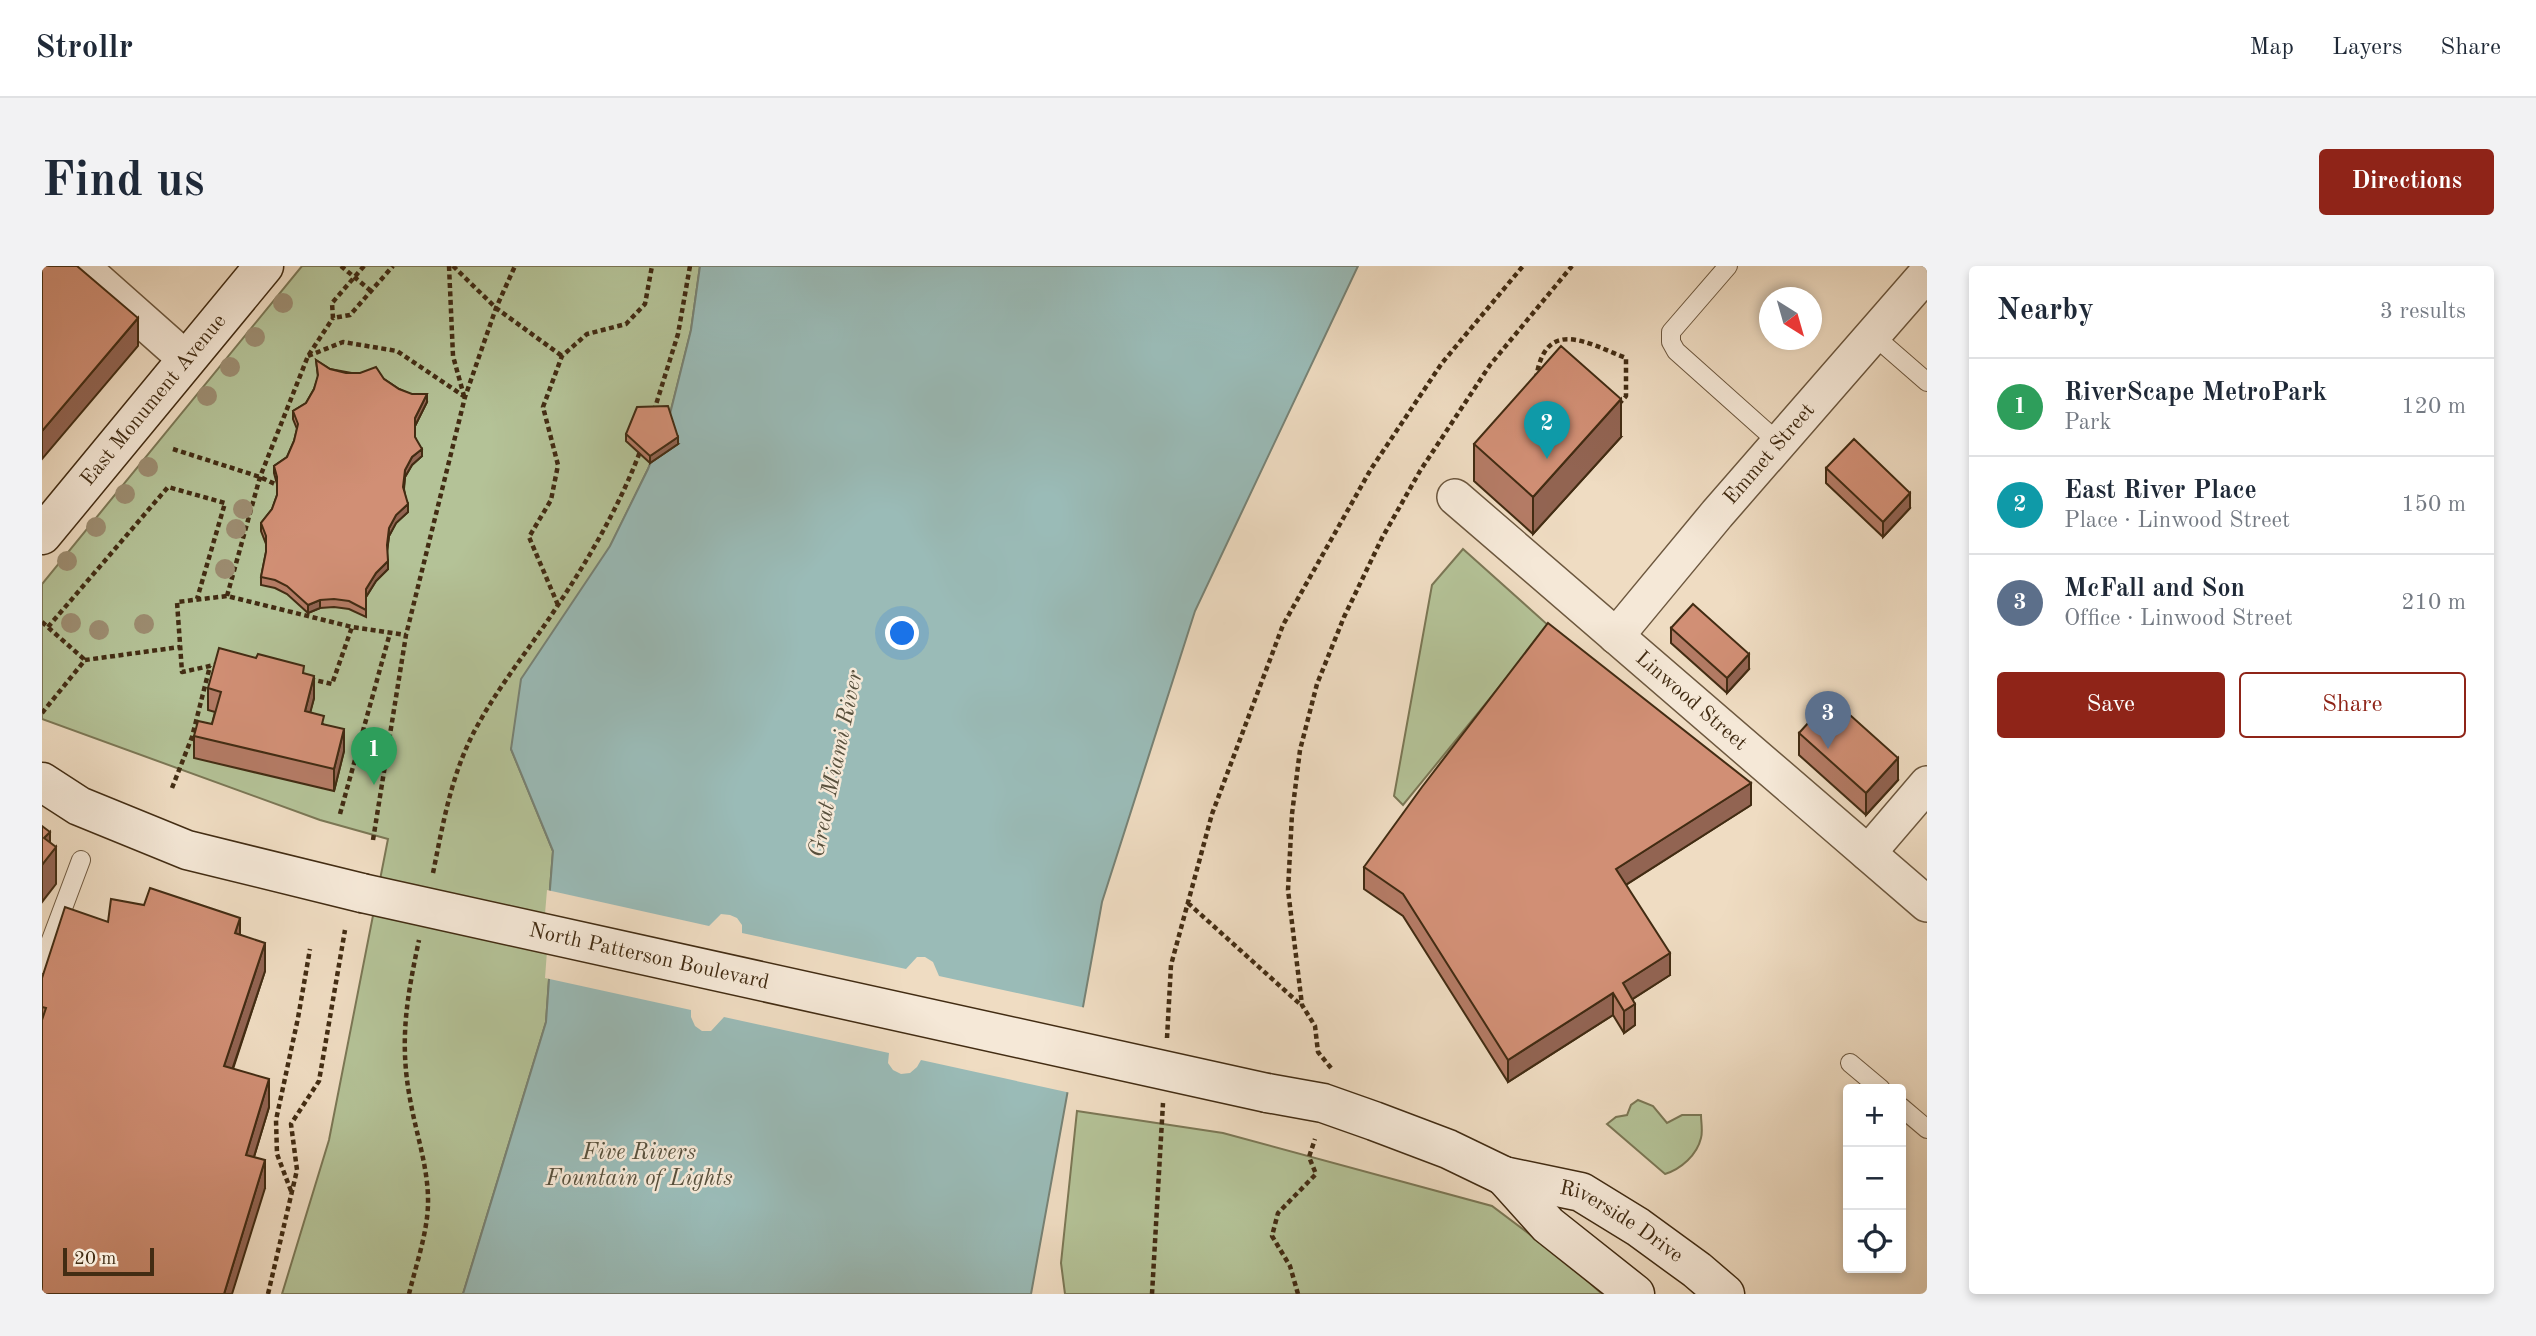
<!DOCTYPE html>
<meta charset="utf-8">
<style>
:root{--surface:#fff;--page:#f2f2f3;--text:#1f2937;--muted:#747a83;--line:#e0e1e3;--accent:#8f2418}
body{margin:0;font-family:"Old Standard TT",serif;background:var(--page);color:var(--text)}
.controls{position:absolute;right:21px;bottom:21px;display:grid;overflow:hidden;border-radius:7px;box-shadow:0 4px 10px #0003}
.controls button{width:63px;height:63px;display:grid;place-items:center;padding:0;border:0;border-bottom:2px solid var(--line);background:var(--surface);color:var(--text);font:35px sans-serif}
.compass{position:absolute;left:1717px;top:21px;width:63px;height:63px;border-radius:50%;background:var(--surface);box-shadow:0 4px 10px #0003;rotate:143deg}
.scale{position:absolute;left:21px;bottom:18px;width:91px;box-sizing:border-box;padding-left:7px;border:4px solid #422c13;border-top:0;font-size:19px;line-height:24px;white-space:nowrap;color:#422c13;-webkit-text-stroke:5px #f5e8d7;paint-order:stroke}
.you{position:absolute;left:861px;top:368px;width:24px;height:24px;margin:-18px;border:5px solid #fff;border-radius:50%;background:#1a73e8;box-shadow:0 0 0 10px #1a73e833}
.badge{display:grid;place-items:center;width:46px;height:46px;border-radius:50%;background:var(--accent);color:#fff;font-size:23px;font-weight:700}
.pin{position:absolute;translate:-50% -58px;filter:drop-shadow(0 2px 4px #0008)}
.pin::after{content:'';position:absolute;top:37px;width:24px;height:21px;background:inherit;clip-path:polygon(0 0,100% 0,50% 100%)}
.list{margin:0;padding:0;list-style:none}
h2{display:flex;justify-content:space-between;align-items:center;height:91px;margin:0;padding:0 28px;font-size:30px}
h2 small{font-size:23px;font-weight:400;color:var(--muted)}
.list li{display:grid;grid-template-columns:46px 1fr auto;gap:21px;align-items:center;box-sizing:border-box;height:98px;padding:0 28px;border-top:2px solid var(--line)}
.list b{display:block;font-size:26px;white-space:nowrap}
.list p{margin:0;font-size:23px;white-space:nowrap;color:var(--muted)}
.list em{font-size:23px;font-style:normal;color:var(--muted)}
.actions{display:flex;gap:14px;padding:21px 28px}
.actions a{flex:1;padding:16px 0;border:2px solid var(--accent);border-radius:7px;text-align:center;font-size:24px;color:var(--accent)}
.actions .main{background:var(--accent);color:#fff}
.icon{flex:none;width:38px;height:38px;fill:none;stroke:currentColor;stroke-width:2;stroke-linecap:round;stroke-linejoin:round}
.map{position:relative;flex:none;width:1885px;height:1028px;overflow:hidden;border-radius:7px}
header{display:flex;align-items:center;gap:42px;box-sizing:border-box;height:98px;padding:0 35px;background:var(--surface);border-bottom:2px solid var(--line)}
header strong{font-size:33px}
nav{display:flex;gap:38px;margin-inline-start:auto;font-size:24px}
.intro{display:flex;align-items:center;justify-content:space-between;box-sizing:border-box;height:168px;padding:0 42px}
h1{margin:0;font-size:49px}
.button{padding:18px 32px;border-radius:7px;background:var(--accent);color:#fff;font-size:24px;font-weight:700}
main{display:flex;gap:42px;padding:0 42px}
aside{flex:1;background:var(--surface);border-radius:7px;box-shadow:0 4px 10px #0003}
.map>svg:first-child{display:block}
.green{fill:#b4c297;stroke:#7b7755;stroke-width:2}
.water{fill:#9abbb7;stroke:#778275;stroke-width:2}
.pier{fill:#efdcc2}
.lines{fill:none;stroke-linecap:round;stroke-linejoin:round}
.service-casing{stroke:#6d583f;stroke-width:20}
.minor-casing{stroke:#6d583f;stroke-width:38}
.secondary-casing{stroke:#422c13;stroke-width:41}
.path{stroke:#422c13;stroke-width:4.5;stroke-dasharray:5 3.5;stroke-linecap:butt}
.service{stroke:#f5e8d7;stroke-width:18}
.minor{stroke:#f5e8d7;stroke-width:35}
.secondary{stroke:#f5e8d7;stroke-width:38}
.secondary-bridge-casing{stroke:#422c13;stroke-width:41;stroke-linecap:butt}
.secondary-bridge{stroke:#f5e8d7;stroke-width:38}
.tree{fill:#9c8c70}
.wall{fill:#b47b65;stroke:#422c13;stroke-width:2}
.shaded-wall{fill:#926452;stroke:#422c13;stroke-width:2}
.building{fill:#d18f75;stroke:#422c13;stroke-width:2}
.labels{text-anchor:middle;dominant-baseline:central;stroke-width:5;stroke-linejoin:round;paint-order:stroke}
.street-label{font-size:21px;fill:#422c13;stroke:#f5e8d7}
.water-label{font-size:23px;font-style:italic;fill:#58503c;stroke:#f5e8d7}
</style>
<header>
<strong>Strollr</strong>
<nav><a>Map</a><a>Layers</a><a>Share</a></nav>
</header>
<div class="intro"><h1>Find us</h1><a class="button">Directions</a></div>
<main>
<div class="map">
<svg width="1885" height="1028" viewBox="0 0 1885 1028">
<rect width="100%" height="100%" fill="#efdcc2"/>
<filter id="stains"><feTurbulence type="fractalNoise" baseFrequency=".00286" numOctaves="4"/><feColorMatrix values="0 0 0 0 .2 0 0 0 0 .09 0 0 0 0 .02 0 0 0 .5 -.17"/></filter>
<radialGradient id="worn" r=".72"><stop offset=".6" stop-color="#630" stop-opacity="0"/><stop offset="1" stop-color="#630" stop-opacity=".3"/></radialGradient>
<path class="green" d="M260,0H658L649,64L628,148L606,203L469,483L511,585L506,648L509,685L504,756L421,1028H240L287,874L346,573L278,554L0,453V318Z
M1421,283L1507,360L1361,539L1352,530L1390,319Z
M1596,834L1611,840L1625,857L1640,849H1659C1659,856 1661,865 1659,872C1655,889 1639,903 1623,908L1565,858L1574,851L1585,849L1589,839Z
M1035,845L1181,867L1450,940L1527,998L1560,1028H1023L1019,997Z"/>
<path class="water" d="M658,0H1316L1153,345L1060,636L989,1028H421L504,756L509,685L506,648L511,585L469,483L479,413L568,280L606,203L628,148L649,64Z"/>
<path class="pier" d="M505,624L667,660L679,648L688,649L695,652L700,659V667L864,703L875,691H883L891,696L897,710L1044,742L1029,827L879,794L875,801L868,807L859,808L851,804L846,797L847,787L682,751L669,765H660L653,760L649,751V744L503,712L505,685L503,648Z"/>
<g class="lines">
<g class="service-casing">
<path id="service" d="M1686,0L1629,66V76L1634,85L1737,177
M1831,69L1885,116
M0,698L39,594
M1808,797L1839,823
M1859,841L1885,863"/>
</g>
<g class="minor-casing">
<g id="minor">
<path d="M39,0L145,94"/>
<path id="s1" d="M1413,231L1885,638"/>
<path id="s2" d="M1574,370L1675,248L1885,7"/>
<path d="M1826,587L1885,518"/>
</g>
</g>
<g class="secondary-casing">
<g id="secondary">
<path id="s3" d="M0,269L222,0"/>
<path d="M0,516L37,540L145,584L320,627"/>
<path id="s4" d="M1225,827L1281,837L1332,855L1406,883L1462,910L1539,926L1596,961L1655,1004L1683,1028"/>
<path d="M1462,910L1506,959L1593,1028"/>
</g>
</g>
<path class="path" d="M299,0L329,25
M322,0L290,37L291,52L308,49L351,0
M407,0L411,90L422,130
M411,0L454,42L520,90
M266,90L301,76L355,85L423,131
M1494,113C1503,50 1545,77 1584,92V130L1576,139
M612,145L636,68L648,0
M131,183L218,211L235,219
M185,330L218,211L266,90L291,52
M516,339L487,271L509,234L516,199L501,141L520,90L545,68L584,58L603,38L610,0
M0,356L43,394
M6,361L126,221L183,237L155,333
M177,398L140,406L135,336L185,330L310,361L364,369
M268,413L290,418L310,361
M0,447L43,394L138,381
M130,522L150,471L168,400
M298,548L348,367
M331,574L364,369L423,131L454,42L473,0
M391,607C401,558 409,509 433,464C457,419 489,381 516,339C548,291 579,237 599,183
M1146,637L1259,739
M1125,772L1129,699L1170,548L1241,359L1329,203L1400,97L1481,0
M1289,802L1276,786L1273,760L1260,739L1246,624L1250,548L1258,484L1275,418L1302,351L1340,272L1378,205L1448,99L1530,0
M249,925L235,888L234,854L256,752L268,683
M226,1028L255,904L249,858L277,815L303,664
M367,1028C374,999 385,968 386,939C387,903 374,868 368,833C357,774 365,731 377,674
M1110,1028L1121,837
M1256,1028L1248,1000L1230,970L1236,947L1274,908L1267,891L1273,873"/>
<use href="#service" class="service"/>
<use href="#minor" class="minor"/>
<use href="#secondary" class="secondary"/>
<g class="secondary-bridge-casing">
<g id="secondary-bridge">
<path id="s5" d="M320,627L1225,827"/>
</g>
</g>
<use href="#secondary-bridge" class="secondary-bridge"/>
</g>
<g class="tree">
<circle cx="241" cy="37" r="10"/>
<circle cx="213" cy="71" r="10"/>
<circle cx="188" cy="101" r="10"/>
<circle cx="165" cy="130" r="10"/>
<circle cx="106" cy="201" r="10"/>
<circle cx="83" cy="228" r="10"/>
<circle cx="201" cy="243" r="10"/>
<circle cx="54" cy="261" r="10"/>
<circle cx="194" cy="263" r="10"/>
<circle cx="25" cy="295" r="10"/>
<circle cx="183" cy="303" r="10"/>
<circle cx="29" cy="357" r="10"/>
<circle cx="102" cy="358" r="10"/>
<circle cx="57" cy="364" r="10"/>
</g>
<path class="wall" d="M274,94L288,103L342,113L357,123L385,136L373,160V171L380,190L370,199L363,211L362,223L366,246L354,257L347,270L345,284L346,303L334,315L324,331V351L307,343L292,341L278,342L266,347L245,328L233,322L219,319V311L224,286V278L219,265V257L230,243L235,229V218L232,207V200L245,191L252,175L255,163L251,153V145L264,137L272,123L276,111Z
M584,168L636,178L608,197L584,175Z
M1579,171L1491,268L1432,215V178Z
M1784,202L1868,242L1841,271L1784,217Z
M1629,362L1707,403L1685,427L1629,377Z
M262,408L272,432L268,446L282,459L302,485L292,525L152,492V470L170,458L173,446L166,444V422Z
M1757,467L1856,514L1824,549L1757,489Z
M1709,539L1584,619L1628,709L1591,733L1593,759L1582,767L1571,749L1466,816L1361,650L1322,623V601Z
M102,639L198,668L223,705L191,803L227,841L212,891L223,922L0,1028V712L66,656Z"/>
<path class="shaded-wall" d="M96,52V80L0,193V165Z
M385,128V136L373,160V152Z
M1579,133V171L1491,268V231Z
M636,171V178L608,197V190Z
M380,183V190L370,199L363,211L361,229L363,204L370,191Z
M1868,227V242L1841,271V256Z
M366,238V246L354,257L347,270L345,287L347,262L354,249Z
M346,295V303L334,315L324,331V351V323L334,307Z
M278,334V342L266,347V339Z
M1707,388V403L1685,427V412Z
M272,410V432L263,467V445Z
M302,463V485L292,525V503Z
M1856,492V514L1824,549V527Z
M1709,517V539L1574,625V603Z
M8,566V588L14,581V618L0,636V599L2,572Z
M198,652V680L193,667Z
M223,677V705L182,828V800Z
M1628,687V709L1581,739V717Z
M1571,727V749L1466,816V794Z
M1593,738V759L1582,767V745Z
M227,813V841L204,917V889Z
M223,894V922L190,1028H182Z"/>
<path class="building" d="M0,0H35L96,52L0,165Z
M1519,80L1579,133L1491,231L1432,178Z
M274,94L288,103L304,107H318L334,101L342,113L357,123L370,128H385L373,152V171L380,183L370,191L363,204L361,221L366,238L354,249L347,262L345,279L346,295L334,307L324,323V344L307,335L292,333L278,334L266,339L245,320L233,314L219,311L224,286V270L219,257L230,243L235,229V211L232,200L245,191L252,175L256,158L251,145L264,137L272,123L276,109Z
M626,140L636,171L608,190L584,168L595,141Z
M1812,173L1868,227L1841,256L1784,202Z
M1651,338L1707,388L1685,412L1629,362Z
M1506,357L1709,517L1574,603L1628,687L1581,717L1593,738L1582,745L1571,727L1466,794L1361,628L1322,601L1380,521Z
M177,382L214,392L216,388L262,400L261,407L272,410L263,445L282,450L280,458L302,463L292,503L152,470L156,455L170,458L179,426L166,422Z
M1789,432L1856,492L1824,527L1757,467Z
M0,560L8,566L2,572L14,581L0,599Z
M108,622L198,652L193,667L223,677L182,800L227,813L204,889L223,894L182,1028H0V754L4,742L0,741V712L23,641L66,656L69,633L102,639Z"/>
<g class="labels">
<g class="street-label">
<text stroke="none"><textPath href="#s3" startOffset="175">East Monument Avenue</textPath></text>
<text stroke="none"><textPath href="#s2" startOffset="238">Emmet Street</textPath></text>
<text stroke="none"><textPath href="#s1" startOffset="312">Linwood Street</textPath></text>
<text stroke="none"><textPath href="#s5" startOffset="294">North Patterson Boulevard</textPath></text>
<text stroke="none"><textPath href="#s4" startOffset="380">Riverside Drive</textPath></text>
</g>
<g class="water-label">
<text transform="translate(794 498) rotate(-78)">Great Miami River</text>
<text x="597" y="886">Five Rivers<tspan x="597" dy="26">Fountain of Lights</tspan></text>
</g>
</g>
<rect width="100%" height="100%" filter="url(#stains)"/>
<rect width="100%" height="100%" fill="url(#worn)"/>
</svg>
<div class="controls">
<button>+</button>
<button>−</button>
<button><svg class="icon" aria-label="locate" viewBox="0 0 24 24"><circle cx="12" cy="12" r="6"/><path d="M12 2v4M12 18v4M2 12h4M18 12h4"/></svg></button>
</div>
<svg class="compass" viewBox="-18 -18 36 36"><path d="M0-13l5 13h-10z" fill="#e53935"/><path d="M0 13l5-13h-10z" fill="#747a83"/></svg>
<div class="scale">20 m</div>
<div class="you"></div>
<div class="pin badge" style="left:332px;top:519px;background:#2e9e5b">1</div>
<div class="pin badge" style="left:1505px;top:193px;background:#0f9aa8">2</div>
<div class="pin badge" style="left:1786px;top:483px;background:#5c6f8a">3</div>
</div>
<aside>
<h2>Nearby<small>3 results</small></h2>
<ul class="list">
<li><span class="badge" style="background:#2e9e5b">1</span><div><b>RiverScape MetroPark</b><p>Park</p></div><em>120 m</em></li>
<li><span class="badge" style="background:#0f9aa8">2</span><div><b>East River Place</b><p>Place · Linwood Street</p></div><em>150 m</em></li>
<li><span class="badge" style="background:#5c6f8a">3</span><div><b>McFall and Son</b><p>Office · Linwood Street</p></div><em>210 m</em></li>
</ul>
<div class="actions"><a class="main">Save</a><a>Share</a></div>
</aside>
</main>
